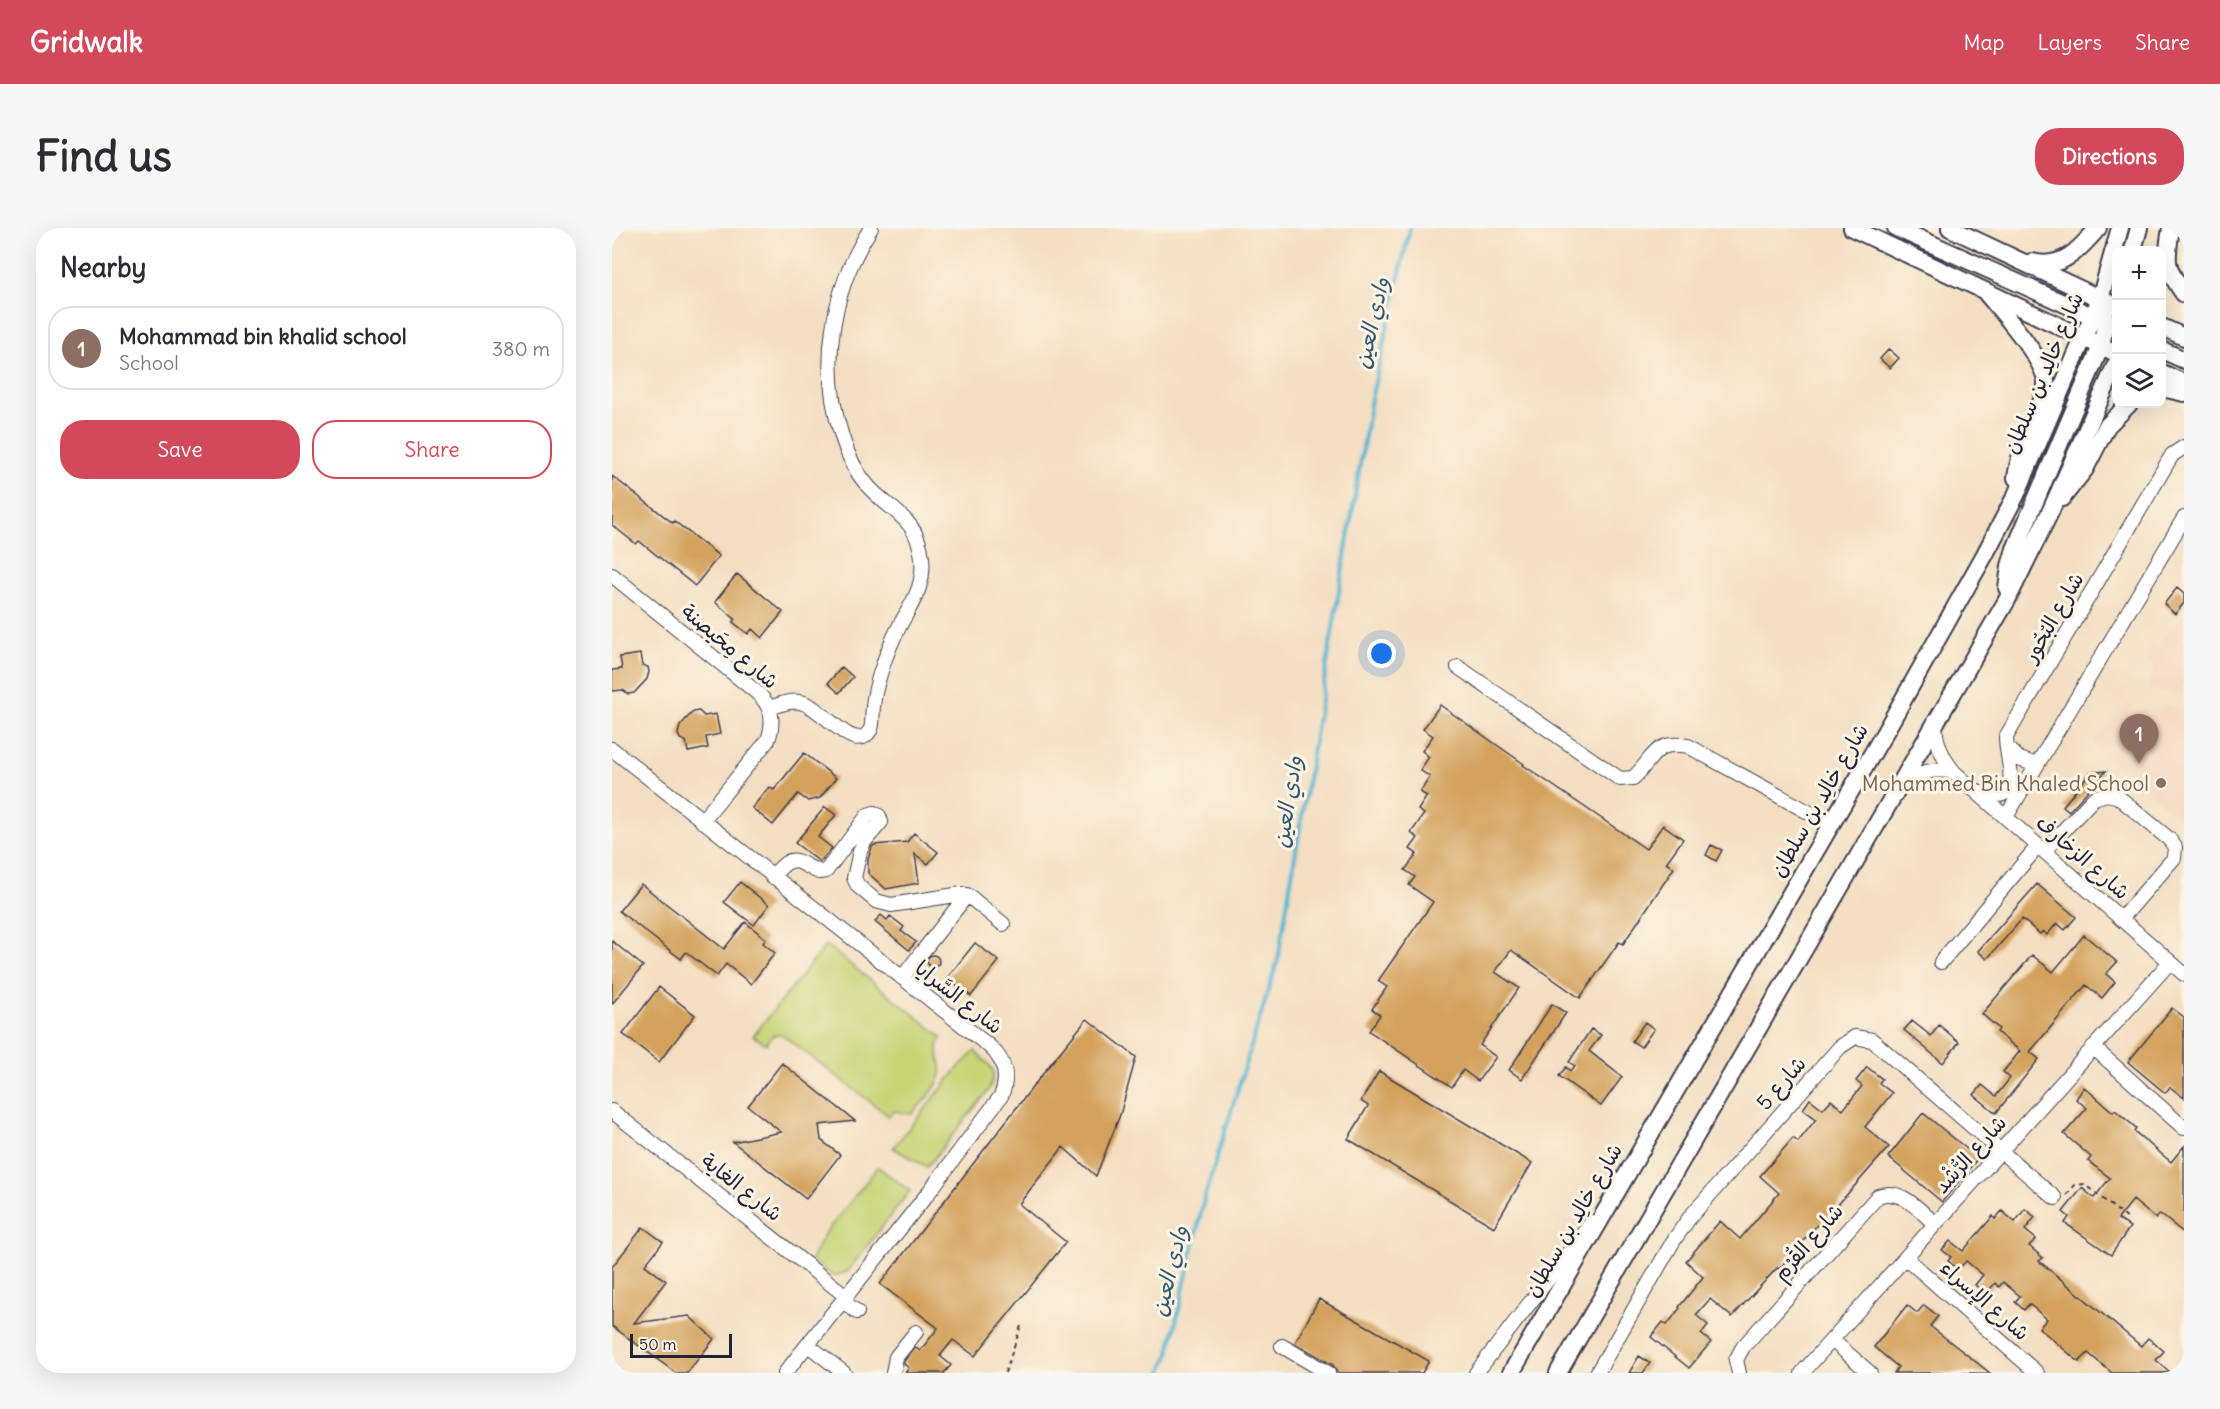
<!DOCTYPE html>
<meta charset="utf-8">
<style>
:root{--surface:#fff;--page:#f7f7f7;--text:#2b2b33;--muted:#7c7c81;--line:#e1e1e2;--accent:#d1495b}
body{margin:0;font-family:Delius,"Playpen Sans Arabic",sans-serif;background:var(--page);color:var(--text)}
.controls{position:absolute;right:18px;top:18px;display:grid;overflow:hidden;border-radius:12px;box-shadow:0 6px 24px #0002}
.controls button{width:54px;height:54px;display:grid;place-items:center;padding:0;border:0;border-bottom:2px solid var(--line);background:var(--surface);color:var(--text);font:30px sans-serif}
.scale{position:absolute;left:18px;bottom:15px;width:102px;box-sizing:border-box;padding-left:6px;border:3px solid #22223b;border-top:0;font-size:16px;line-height:21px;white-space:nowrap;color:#22223b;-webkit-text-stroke:4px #fcf5e5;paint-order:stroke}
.you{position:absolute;left:770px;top:426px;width:21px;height:21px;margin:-15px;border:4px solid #fff;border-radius:50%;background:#1a73e8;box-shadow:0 0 0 9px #1a73e833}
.badge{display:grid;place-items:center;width:39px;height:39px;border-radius:50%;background:var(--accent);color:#fff;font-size:20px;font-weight:700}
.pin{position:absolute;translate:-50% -50px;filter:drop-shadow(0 2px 3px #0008)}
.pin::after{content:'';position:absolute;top:32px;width:21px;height:18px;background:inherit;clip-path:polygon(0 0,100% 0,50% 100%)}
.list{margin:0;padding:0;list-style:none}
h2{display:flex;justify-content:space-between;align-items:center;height:78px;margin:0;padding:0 24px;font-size:26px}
h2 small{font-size:20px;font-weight:400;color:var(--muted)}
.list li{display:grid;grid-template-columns:39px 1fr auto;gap:18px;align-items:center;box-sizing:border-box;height:84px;margin:0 12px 12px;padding:0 12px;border:2px solid var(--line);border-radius:24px}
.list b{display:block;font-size:22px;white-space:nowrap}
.list p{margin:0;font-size:20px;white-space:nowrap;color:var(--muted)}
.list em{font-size:20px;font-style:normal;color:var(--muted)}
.actions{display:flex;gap:12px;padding:18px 24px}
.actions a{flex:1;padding:14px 0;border:2px solid var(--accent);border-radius:24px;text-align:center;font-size:21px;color:var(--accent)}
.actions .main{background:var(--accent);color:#fff}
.icon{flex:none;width:33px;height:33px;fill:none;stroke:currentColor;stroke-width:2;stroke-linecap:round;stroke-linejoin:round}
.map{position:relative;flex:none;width:1572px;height:1145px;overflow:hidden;border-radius:24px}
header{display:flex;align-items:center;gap:36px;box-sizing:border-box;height:84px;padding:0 30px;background:var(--accent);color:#fff}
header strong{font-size:28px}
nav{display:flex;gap:33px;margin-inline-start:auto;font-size:21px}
.intro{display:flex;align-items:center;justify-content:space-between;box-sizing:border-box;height:144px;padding:0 36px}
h1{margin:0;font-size:42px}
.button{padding:15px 27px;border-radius:24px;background:var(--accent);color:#fff;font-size:21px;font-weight:700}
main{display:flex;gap:36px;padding:0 36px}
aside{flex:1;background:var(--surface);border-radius:24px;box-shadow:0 6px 24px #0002}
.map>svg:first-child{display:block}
.built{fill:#f3d4be}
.green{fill:#c6d476;stroke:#747b58;stroke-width:1.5}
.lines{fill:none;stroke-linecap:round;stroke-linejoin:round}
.stream{stroke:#54b5d3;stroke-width:4}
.building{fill:#d3a15c}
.minor-casing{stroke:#413e4f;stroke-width:16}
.major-casing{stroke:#413e4f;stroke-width:20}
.path{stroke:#413e4f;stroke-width:2;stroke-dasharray:4.5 4.5;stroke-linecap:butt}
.minor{stroke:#fff;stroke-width:14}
.major{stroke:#fff;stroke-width:16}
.education-dot{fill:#8d6e63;stroke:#fcf5e5;stroke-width:2}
.labels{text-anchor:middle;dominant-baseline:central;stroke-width:6;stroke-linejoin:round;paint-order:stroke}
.street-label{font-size:21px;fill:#22223b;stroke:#fcf5e5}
.education-label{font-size:21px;fill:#785e54;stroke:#fcf5e5;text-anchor:end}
.water-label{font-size:22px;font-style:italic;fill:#345570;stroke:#fcf5e5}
</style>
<header>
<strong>Gridwalk</strong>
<nav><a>Map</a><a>Layers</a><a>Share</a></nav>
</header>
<div class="intro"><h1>Find us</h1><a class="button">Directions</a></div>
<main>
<aside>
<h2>Nearby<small></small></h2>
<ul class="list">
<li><span class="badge" style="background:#8d6e63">1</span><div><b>Mohammad bin khalid school</b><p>School</p></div><em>380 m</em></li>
</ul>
<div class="actions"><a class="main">Save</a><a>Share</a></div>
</aside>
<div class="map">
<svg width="1572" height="1145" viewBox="0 0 1572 1145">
<rect width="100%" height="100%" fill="#fcf5e5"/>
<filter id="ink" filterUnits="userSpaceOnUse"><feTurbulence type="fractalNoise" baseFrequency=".0167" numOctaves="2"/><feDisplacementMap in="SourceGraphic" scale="12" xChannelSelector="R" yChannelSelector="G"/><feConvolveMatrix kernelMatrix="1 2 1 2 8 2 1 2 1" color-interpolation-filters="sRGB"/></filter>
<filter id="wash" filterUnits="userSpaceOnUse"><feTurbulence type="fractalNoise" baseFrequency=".008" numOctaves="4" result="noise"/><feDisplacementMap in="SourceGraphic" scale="24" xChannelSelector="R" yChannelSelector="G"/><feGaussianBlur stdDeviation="1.35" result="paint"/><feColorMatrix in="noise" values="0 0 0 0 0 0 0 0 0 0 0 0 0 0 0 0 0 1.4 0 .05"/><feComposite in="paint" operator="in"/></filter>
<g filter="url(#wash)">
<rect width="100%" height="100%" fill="#f3dec1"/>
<path class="built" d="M1572,385V468L1536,461L1543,436L1534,435L1538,419L1550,421L1551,411Z
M1516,475L1524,481L1538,479L1544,484L1552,476L1572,481V595L1480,515Z"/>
<path class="green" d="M214,717L330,809C320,827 332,832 329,846C325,862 310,874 300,886L282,883L277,888L169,806L160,808L154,816L141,808Z
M363,823C379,841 388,838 376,863L315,939L281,920L347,839Z
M266,939L298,963L235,1044L221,1048L199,1032L211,1008Z"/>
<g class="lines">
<path class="stream" d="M549,1145L556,1129L592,971L666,731L759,171L798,0"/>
</g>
<g id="blocks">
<path class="building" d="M1277,121L1287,130L1278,140L1268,131Z
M0,248L61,295L62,293L107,328L83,358L27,313L24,316L0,297Z
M125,346L171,384L150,410L140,401L136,406L121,394L123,391L103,374Z
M1565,360L1572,366V375L1563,386L1552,376Z
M28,426L30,437L36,439L37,444L35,451L22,465L16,466L11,462L0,463V442L10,441L8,429Z
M230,439L241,449L227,465L216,455Z
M828,477L912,536L911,537L1034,621L1051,597L1071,611L1054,635L1062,640L1011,716L1007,714L968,770L899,722L883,744L907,760L868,817L884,829L866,853L851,842L840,859L757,803L768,787L760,781L775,759L766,753L821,674L797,657L803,649L793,642L805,626L798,621L806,610L799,605L812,586L806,582L815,568L808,564L818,549L808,542L817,529L810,523L821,508L811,501Z
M87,483L92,488L104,486L108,506L94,509L96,520L76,524L74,513L68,511L66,506L68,498L75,490L81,484Z
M192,525L224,550L208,570L196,573L186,566L161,597L140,580L157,559L162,562Z
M1494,543L1457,583L1451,578L1478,545Z
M213,579L224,587L206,609L220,620L208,634L183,615Z
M302,605L326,624L316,636L303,626L307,655L274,661L256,645V631L260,619L262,617L295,614Z
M1099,617L1110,622L1104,633L1094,627Z
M128,654L157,677L142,697L112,674Z
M29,656L112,721L133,694L154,711L151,715L163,725L139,756L114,736L105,748L74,724L69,731L7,683Z
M1425,656L1464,689L1453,702L1445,695L1435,707L1431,703L1428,706L1410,691L1375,731L1366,723Z
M269,687L275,692L278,688L292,699L289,703L304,714L297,722L263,694Z
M1472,707L1505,734L1494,746L1503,754L1490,770L1474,757L1418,824L1427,831L1384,885L1362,867L1370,857L1384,868L1398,850L1391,844L1408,823L1385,804L1387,801L1370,786L1420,727L1441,744Z
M0,713L31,738L0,776Z
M363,715L387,733L359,768L335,750Z
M315 733a6 6 0 1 1 12 0a6 6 0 1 1-12 0Z
M47,759L83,787L47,834L11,806Z
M940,776L954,785L910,851L897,842Z
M1560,780L1572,789V870L1558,859L1553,865L1516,834Z
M475,791L524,829L508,887L484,948L451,919L407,976L454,1014L363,1128L341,1112L328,1128L339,1137L332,1145H293L297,1140L292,1136V1133L303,1119L308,1123L326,1100L268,1056L440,834Z
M1300,793L1319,808L1327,797L1347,814L1331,835L1292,802Z
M1033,794L1042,801L1029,819L1020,813Z
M979,801L989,807L977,823L1010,849L989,878L947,848L954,839L958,843L963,838L957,834Z
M170,835L243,893L207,897L209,912L228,927L194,971L121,914L169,904L136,878Z
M1255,839L1270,851L1267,855L1280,865L1253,899L1277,919L1207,998L1205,997L1167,1041L1165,1040L1120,1089L1098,1071L1084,1087L1096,1097L1089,1106L1099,1114L1077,1140L1039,1109L1051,1094L1055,1097L1068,1080L1067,1079L1091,1049L1074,1033L1108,993L1128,1011L1167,965L1148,948L1181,910L1186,914L1204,891L1191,881L1198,871L1211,881L1219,872L1231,882L1250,858L1244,853Z
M767,843L920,935L882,999L736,911L756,878L749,873Z
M1472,859L1501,884L1503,882L1524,900L1522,903L1559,934L1572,918V1005L1548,986L1544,991L1521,972L1506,991L1518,999L1499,1027L1453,995L1457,989L1451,984L1470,960L1482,970L1498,950L1476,933L1479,929L1452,906L1475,880L1464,871Z
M1311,885L1366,930L1330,974L1276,929Z
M1413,981L1423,989L1413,1002L1424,1011L1417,1018L1431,1030L1427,1033L1529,1118L1536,1110L1552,1123L1544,1132L1559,1145H1500L1476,1125L1467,1134L1427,1100L1435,1091L1417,1076L1412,1082L1403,1074L1408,1068L1391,1054L1387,1059L1383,1055L1374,1066L1363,1057L1371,1047L1354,1033L1346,1042L1336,1033L1339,1029L1330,1022L1338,1013L1351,1023L1381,988L1383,991L1390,983L1403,994Z
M31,999L51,1014L33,1037L54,1053L22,1095L77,1088L102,1111L75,1145H64L0,1098V1039Z
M707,1071L817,1133L810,1145H726L721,1137L683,1115Z
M1295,1077L1305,1085L1312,1077L1326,1088L1318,1098L1378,1145H1282L1286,1139L1262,1119Z
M1027,1128L1038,1135L1031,1145H1017Z"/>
</g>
</g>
<g filter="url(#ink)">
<use href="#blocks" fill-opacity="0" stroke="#413e4f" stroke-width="1.5"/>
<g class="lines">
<g class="minor-casing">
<path id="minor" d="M0,347L143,463C160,477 163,492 156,512L90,593
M846,439L1008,551L1021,550C1041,532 1042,511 1076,518L1218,596
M157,480C167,477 178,472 188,474C208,477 236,519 253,508C256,506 257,504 259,501C261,495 260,486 261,479C262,466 265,455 269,443C274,427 280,412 288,397C300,375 313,358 310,330C306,289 277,283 255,257C243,243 235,225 230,209C207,138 219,62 259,0
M1323,493C1323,513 1329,528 1342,544L1572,746
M1395,519L1407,531L1425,537
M0,521L377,818C393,832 397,849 389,868L317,964L173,1145
M1288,556C1305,544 1321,540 1342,544
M1365,564C1416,580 1394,536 1394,509L1560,227L1572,219
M1394,589L1572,290
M1432,623L1482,570L1494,566L1505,568L1557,611L1563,619L1562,630L1509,691
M160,649C182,623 182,633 207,644L214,643L256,587L262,585L267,588L269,594L252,614L248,623L242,650L246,658L264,673L279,677L350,666L358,669L391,696
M311,723L355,667
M1329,734L1426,618
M290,750L309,725
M1481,819L1572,900
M0,883L234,1068
M1294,1030L1425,1145
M231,1073L245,1084
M1220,1112L1258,1145
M196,1117L232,1145
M670,1118L716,1145
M281,1145L284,1129L304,1104
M864,1145L980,994
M985,1145L1062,1012L1078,989L1228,819L1243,809L1260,812L1443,970
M1127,1145L1124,1132L1131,1119L1266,968C1289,959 1307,982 1323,996
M1190,1145L1558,734"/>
</g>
<g class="major-casing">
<path id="major" d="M1240,0L1504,125
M1284,0L1491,93
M1338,0L1504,78
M1559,0C1554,33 1552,38 1572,66
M1521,22L1527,0
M1420,34C1450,42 1468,21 1486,0
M1375,66C1390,84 1437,136 1434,158C1433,168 1427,179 1423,188C1414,209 1407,228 1404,250
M1550,99L1572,109
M1550,122L1572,132
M1550,145L1572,155
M1550,160L1572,165
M1450,270L1473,241L1495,198L1517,176
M1395,360L1398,338L1403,321L1489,118L1494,93L1488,71
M899,1145L1273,504L1372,328L1404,267L1488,71L1508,0
M946,1145L1395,372L1439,282L1504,136"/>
</g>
<path class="path" d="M1455,967L1463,957L1472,956L1516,991
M393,1145L410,1095"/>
<use href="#minor" class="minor"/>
<use href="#major" class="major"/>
</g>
</g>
<circle class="education-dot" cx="1549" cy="555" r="6"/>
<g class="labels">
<g class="street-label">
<text transform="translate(1431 145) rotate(-67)">شارع خالِد بن سلطان</text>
<text transform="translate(1441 389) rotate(-60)">شارع البُحُور</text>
<text transform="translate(118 418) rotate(40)">شارع مِحَيصنة</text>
<text transform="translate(1207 572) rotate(-60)">شارع خالِد بن سلطان</text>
<text transform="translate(1471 629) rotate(41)">شارع الزخارف</text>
<text transform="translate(347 769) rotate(38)">شارع السَّرايا</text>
<text transform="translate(1169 855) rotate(-49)">شارع 5</text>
<text transform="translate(1358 926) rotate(-48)">شارع الرُّشْد</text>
<text transform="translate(130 959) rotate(38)">شارع الغاية</text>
<text transform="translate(961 992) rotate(-60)">شارع خالِد بن سلطان</text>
<text transform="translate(1196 1014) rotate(-49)">شارع القُرْم</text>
<text transform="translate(1373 1072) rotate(41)">شارع الإسراء</text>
</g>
<g class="education-label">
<text x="1537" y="555">Mohammed Bin Khaled School</text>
</g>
<g class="water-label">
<text transform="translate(759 95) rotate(-77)">وادي العين</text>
<text transform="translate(675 574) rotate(-81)">وادي العين</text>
<text transform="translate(557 1043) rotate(-76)">وادي العين</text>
</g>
</g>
</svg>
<div class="controls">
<button>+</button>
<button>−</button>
<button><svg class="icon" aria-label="layers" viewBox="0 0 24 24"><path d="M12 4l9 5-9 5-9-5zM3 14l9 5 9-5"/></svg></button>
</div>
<div class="scale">50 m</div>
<div class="you"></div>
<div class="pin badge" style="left:1527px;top:536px;background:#8d6e63">1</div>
</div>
</main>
